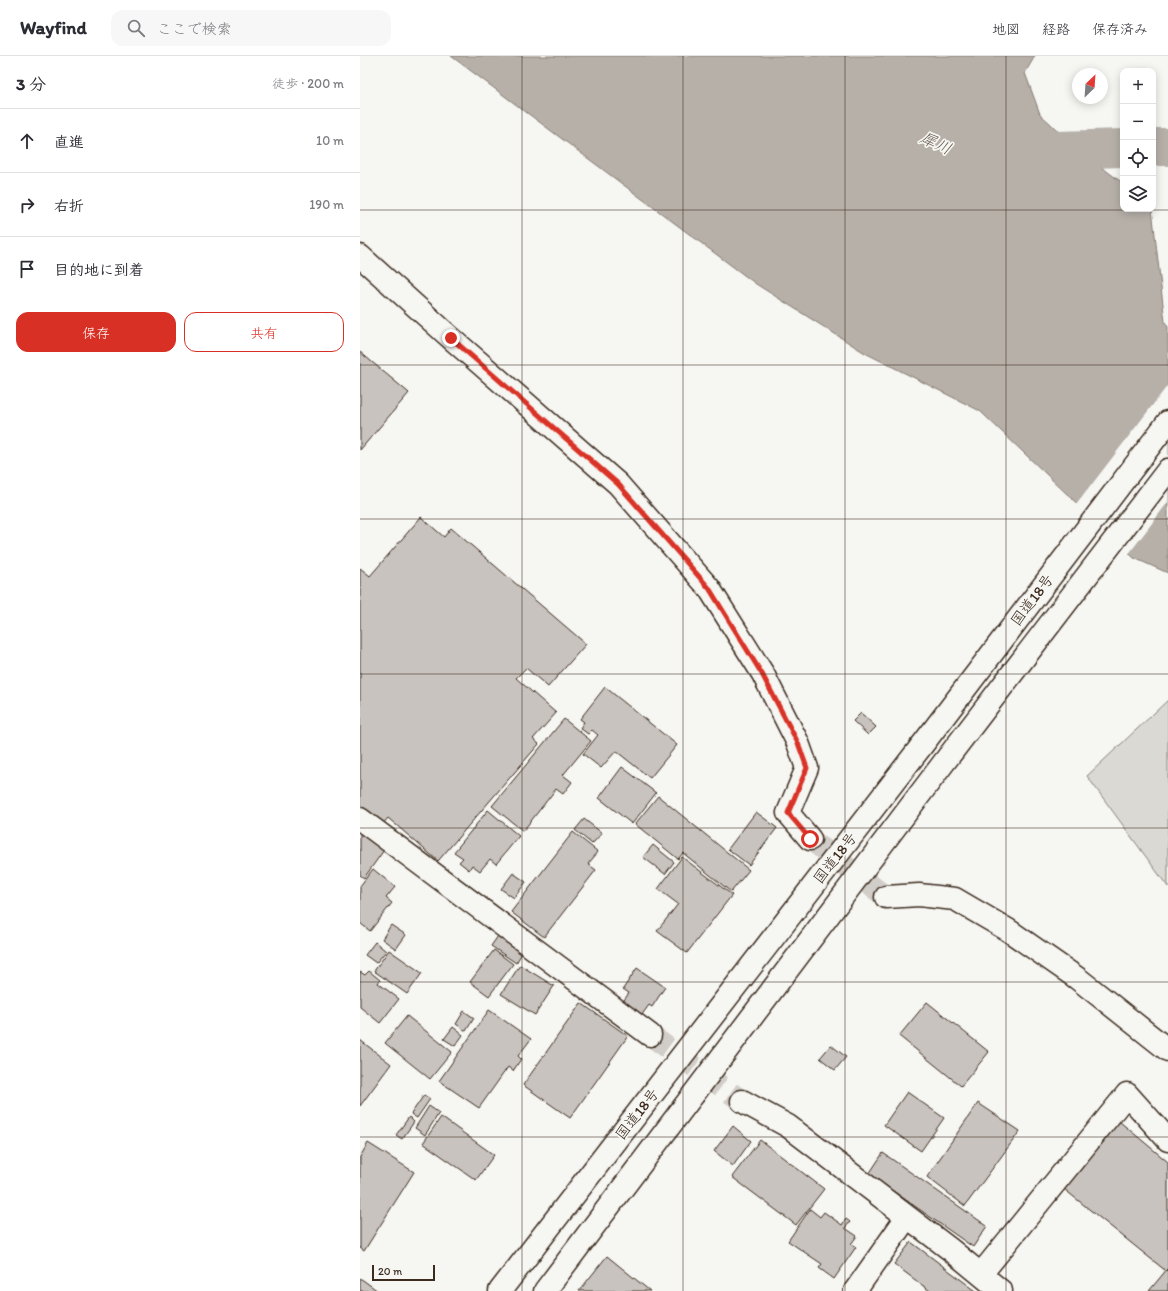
<!DOCTYPE html>
<html lang="ja">
<meta charset="utf-8">
<style>
:root{--surface:#fff;--page:#f7f7f7;--text:#2b2b33;--muted:#7c7c81;--line:#e1e1e2;--accent:#d93025}
body{margin:0;font-family:Itim,"Klee One",sans-serif;background:var(--page);color:var(--text)}
.controls{position:absolute;right:12px;top:12px;display:grid;overflow:hidden;border-radius:8px;box-shadow:0 2px 10px #0003}
.controls button{width:36px;height:36px;display:grid;place-items:center;padding:0;border:0;border-bottom:1px solid var(--line);background:var(--surface);color:var(--text);font:20px sans-serif}
.compass{position:absolute;left:712px;top:12px;width:36px;height:36px;border-radius:50%;background:var(--surface);box-shadow:0 2px 10px #0003;rotate:25deg}
.scale{position:absolute;left:12px;bottom:10px;width:63px;box-sizing:border-box;padding-left:4px;border:2px solid #3b2a1e;border-top:0;font-size:11px;line-height:14px;white-space:nowrap;color:#3b2a1e;-webkit-text-stroke:3px #f6f6f2;paint-order:stroke}
.stop{position:absolute;width:12px;height:12px;margin:-9px;border:3px solid #d93025;border-radius:50%;background:#fff}
.stop.end{background:#d93025;border-color:#fff;box-shadow:0 1px 4px #0008}
.list{margin:0;padding:0;list-style:none}
h2{display:flex;justify-content:space-between;align-items:center;height:52px;margin:0;padding:0 16px;font-size:17px}
h2 small{font-size:13px;font-weight:400;color:var(--muted)}
.list li{display:grid;grid-template-columns:26px 1fr auto;gap:12px;align-items:center;box-sizing:border-box;height:64px;padding:0 16px;border-top:1px solid var(--line)}
.list b{display:block;font-size:15px;white-space:nowrap}
.list em{font-size:13px;font-style:normal;color:var(--muted)}
.actions{display:flex;gap:8px;padding:12px 16px}
.actions a{flex:1;padding:9px 0;border:1px solid var(--accent);border-radius:12px;text-align:center;font-size:14px;color:var(--accent)}
.actions .main{background:var(--accent);color:#fff}
.icon{flex:none;width:22px;height:22px;fill:none;stroke:currentColor;stroke-width:2;stroke-linecap:round;stroke-linejoin:round}
.map{position:relative;flex:none;width:808px;height:1235px;overflow:hidden}
header{display:flex;align-items:center;gap:24px;box-sizing:border-box;height:56px;padding:0 20px;background:var(--surface);border-bottom:1px solid var(--line)}
header strong{font-size:19px}
nav{display:flex;gap:22px;margin-inline-start:auto;font-size:14px}
.search{width:280px;height:36px;background:var(--page);display:flex;align-items:center;gap:10px;box-sizing:border-box;padding:0 14px;border-radius:12px;color:var(--muted);font-size:15px}
main{display:flex}
aside{flex:1;background:var(--surface)}
.map>svg:first-child{display:block}
.green{fill:#dad9d3;stroke:#8a8278}
.water{fill:#b6b0a9;stroke:#857a71}
.pier{fill:#f6f6f2}
.lines{fill:none;stroke-linecap:round;stroke-linejoin:round}
.river{stroke:#b6b0a9;stroke-width:38}
.building{fill:#c8c3be;stroke:#3b2a1e}
.minor-tunnel{stroke:#d1cdc8;stroke-width:22;stroke-dasharray:22 11;stroke-linecap:butt}
.minor-casing{stroke:#3b2a1e;stroke-width:25}
.tertiary-casing{stroke:#3b2a1e;stroke-width:25}
.trunk-casing{stroke:#3b2a1e;stroke-width:25}
.minor{stroke:#f6f6f2;stroke-width:22}
.tertiary{stroke:#f6f6f2;stroke-width:22}
.trunk{stroke:#f6f6f2;stroke-width:22}
.route{stroke:#d93025;stroke-width:5}
.grid{fill:none;stroke:#3b2a1e;stroke-width:1;stroke-opacity:0.55}
.labels{text-anchor:middle;dominant-baseline:central;stroke-width:3.5;stroke-linejoin:round;paint-order:stroke}
.street-label{font-size:15px;fill:#3b2a1e;stroke:#f6f6f2}
.water-label{font-size:16px;font-style:italic;fill:#605248;stroke:#f6f6f2}
</style>
<header>
<strong>Wayfind</strong>
<div class="search"><svg class="icon" aria-label="search" viewBox="0 0 24 24"><circle cx="10" cy="10" r="6"/><path d="M15 15l6 6"/></svg>ここで検索</div>
<nav><a>地図</a><a>経路</a><a>保存済み</a></nav>
</header>
<main>
<aside>
<h2>3 分<small>徒歩 · 200 m</small></h2>
<ul class="list">
<li><svg class="icon" aria-label="ahead" viewBox="0 0 24 24"><path d="M12 20V5M6 11l6-6 6 6"/></svg><div><b>直進</b></div><em>10 m</em></li>
<li><svg class="icon" aria-label="right" viewBox="0 0 24 24"><path d="M7 20v-9h11M14 6l5 5-5 5"/></svg><div><b>右折</b></div><em>190 m</em></li>
<li><svg class="icon" aria-label="arrive" viewBox="0 0 24 24"><path d="M6 21V4h12l-3 4 3 4H6"/></svg><div><b>目的地に到着</b></div></li>
</ul>
<div class="actions"><a class="main">保存</a><a>共有</a></div>
</aside>
<div class="map">
<svg width="808" height="1235" viewBox="0 0 808 1235">
<rect width="100%" height="100%" fill="#f6f6f2"/>
<filter id="ink" filterUnits="userSpaceOnUse"><feTurbulence type="fractalNoise" baseFrequency=".025" numOctaves="2"/><feDisplacementMap in="SourceGraphic" scale="8" xChannelSelector="R" yChannelSelector="G"/><feConvolveMatrix kernelMatrix="1 2 1 2 8 2 1 2 1" color-interpolation-filters="sRGB"/></filter>
<g filter="url(#ink)">
<path class="green" d="M808,644V831L727,720Z"/>
<path class="water" d="M91,0H675L665,17L680,58L722,97L763,127V153H792L805,266L808,271V517L774,502L620,355L505,297L396,228Z"/>
<path class="pier" d="M808,329V446L768,499L716,449Z"/>
<g class="lines">
<path class="river" d="M793,91H808
M667,95L763,92"/>
</g>
<path class="building" d="M0,296L49,337L0,394Z
M61,461L84,481L91,472L226,588L188,631L166,612L156,622L196,657L173,683L179,688L78,805L28,762L22,769L0,750V512L10,520Z
M245,631L317,689L290,722L256,695L241,712L223,698L238,679L232,674L228,678L220,672L224,666L220,663Z
M501,657L516,671L508,679L493,665Z
M204,663L231,685L203,719L212,726L203,738L196,733L163,775L132,750Z
M262,711L296,737L272,768L239,742Z
M298,740L389,814L371,836L323,797L318,803L275,768Z
M128,754L159,780L136,808L130,803L120,815L112,809L109,814L99,806L103,802L94,796Z
M396,756L417,772L389,809L368,793Z
M224,763L242,777L232,788L215,774Z
M0,776L24,794L4,822L0,819Z
M213,776L238,796L228,808L236,814L184,881L151,856Z
M293,789L314,806L305,818L283,801Z
M322,801L372,839L327,897L297,875L318,848L298,833Z
M13,813L35,831L26,842L32,847L10,875L0,867V830Z
M153,817L166,826L154,842L141,833Z
M31,869L46,879L36,893L22,883Z
M138,880L162,897L156,907L131,890Z
M15,886L26,895L16,907L5,899Z
M29,894L62,917L47,938L14,915Z
M134,894L153,908L129,940L110,926Z
M160,909L194,930L175,959L141,938Z
M277,912L305,931L292,951L289,949L281,960L262,947L269,937L263,933Z
M9,915L20,924L18,927L39,943L20,967L0,951V916L5,919Z
M567,946L629,996L601,1030L539,980Z
M221,947L268,980L210,1062L163,1029Z
M129,954L171,983L158,1000L161,1003L153,1015L148,1011L119,1052L79,1025Z
M104,955L114,962L106,975L96,968Z
M47,960L92,996L70,1023L25,987Z
M93,971L103,979L95,990L84,983Z
M0,984L31,1008L0,1050Z
M471,989L486,1001L475,1014L460,1002Z
M547,1036L584,1062L561,1095L524,1069Z
M64,1039L70,1043L57,1062L51,1058Z
M618,1047L660,1075L605,1150L567,1121Z
M69,1050L79,1057L65,1079L55,1072Z
M49,1061L54,1066L42,1083L36,1079Z
M81,1061L134,1099L116,1124L63,1087Z
M754,1061L808,1106V1212L806,1215L699,1129Z
M373,1070L391,1085L373,1110L354,1095Z
M400,1084L464,1133L436,1169L372,1121Z
M8,1087L54,1116L4,1195L0,1192V1101Z
M523,1097L627,1170L613,1191L509,1118Z
M450,1153L460,1161L464,1156L482,1169L486,1163L490,1166L485,1172L497,1180L491,1188L496,1191L474,1223L459,1212L462,1208L428,1185Z
M551,1186L616,1235H570L534,1208Z
M247,1200L290,1235H219Z
M808,1212V1235H789Z
M0,1222L18,1235H0Z"/>
<g class="lines">
<path class="minor-tunnel" d="M450,783L526,841
M290,979L382,1045"/>
<g class="minor-casing">
<path id="minor" d="M0,200L91,282L258,428L349,532L403,618L438,687L447,712L428,757L450,783
M0,763L290,979
M382,1045L428,1070L591,1194L641,1235
M621,1218L767,1038L808,1084
M495,1235L547,1161"/>
</g>
<g class="tertiary-casing">
<path id="tertiary" d="M526,841L559,839L595,843L648,874L717,922L808,994"/>
</g>
<g class="trunk-casing">
<path id="trunk" d="M140,1235L563,688L808,366
M185,1235L582,709L808,414"/>
</g>
<use href="#minor" class="minor"/>
<use href="#tertiary" class="tertiary"/>
<use href="#trunk" class="trunk"/>
</g>
</g>
<g class="lines" filter="url(#ink)">
<path class="route" d="M91,282L258,428L349,532L402,618L438,687L447,712L428,757L450,783"/>
</g>
<path class="grid" d="M162,0V1235M323,0V1235M485,0V1235M646,0V1235M0,154H808M0,309H808M0,463H808M0,618H808M0,772H808M0,926H808M0,1081H808"/>
<g class="labels">
<g class="street-label">
<text transform="translate(672 544) rotate(-53)">国道18号</text>
<text transform="translate(475 802) rotate(-52)">国道18号</text>
<text transform="translate(277 1058) rotate(-52)">国道18号</text>
</g>
<g class="water-label">
<text transform="translate(576 87) rotate(25)">犀川</text>
</g>
</g>
</svg>
<div class="controls">
<button>+</button>
<button>−</button>
<button><svg class="icon" aria-label="locate" viewBox="0 0 24 24"><circle cx="12" cy="12" r="6"/><path d="M12 2v4M12 18v4M2 12h4M18 12h4"/></svg></button>
<button><svg class="icon" aria-label="layers" viewBox="0 0 24 24"><path d="M12 4l9 5-9 5-9-5zM3 14l9 5 9-5"/></svg></button>
</div>
<svg class="compass" viewBox="-18 -18 36 36"><path d="M0-13l5 13h-10z" fill="#e53935"/><path d="M0 13l5-13h-10z" fill="#7c7c81"/></svg>
<div class="scale">20 m</div>
<div class="stop" style="left:450px;top:783px"></div>
<div class="stop end" style="left:91px;top:282px"></div>
</div>
</main>
